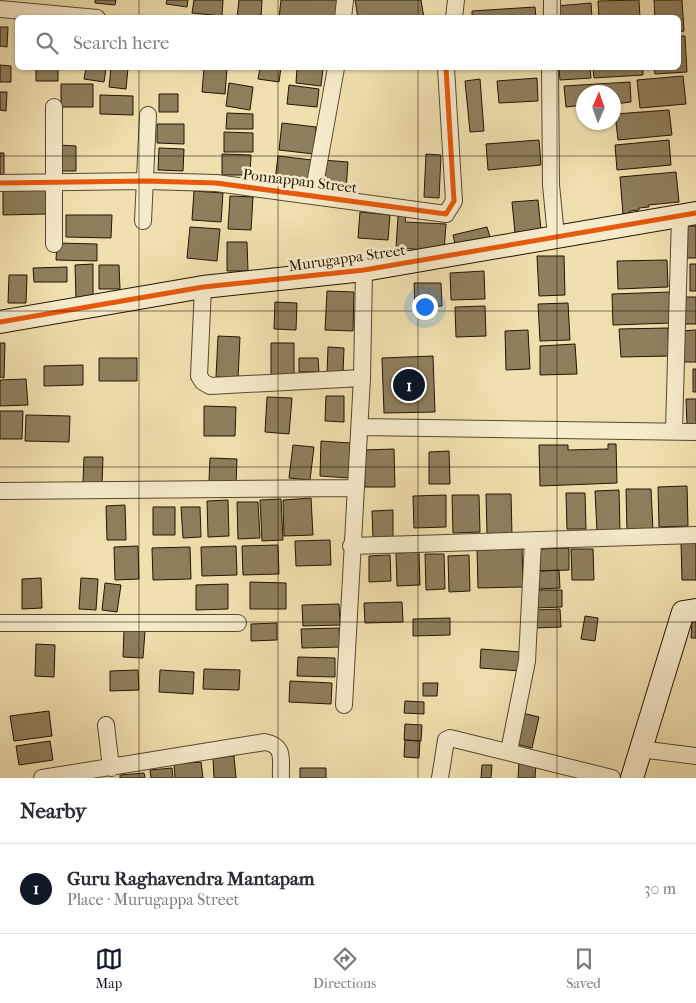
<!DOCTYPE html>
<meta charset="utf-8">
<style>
:root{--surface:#fff;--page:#f7f7f7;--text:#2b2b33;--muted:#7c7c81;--line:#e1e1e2;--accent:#111827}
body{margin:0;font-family:"IM FELL French Canon",serif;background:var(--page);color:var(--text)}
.compass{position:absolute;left:576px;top:85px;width:45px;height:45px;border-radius:50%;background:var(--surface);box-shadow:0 1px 4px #0004;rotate:2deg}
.you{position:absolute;left:424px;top:306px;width:18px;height:18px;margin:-12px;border:4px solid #fff;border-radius:50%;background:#1a73e8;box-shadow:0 0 0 8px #1a73e833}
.badge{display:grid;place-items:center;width:32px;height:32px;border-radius:50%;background:var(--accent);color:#fff;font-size:16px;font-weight:700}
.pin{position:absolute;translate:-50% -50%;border:2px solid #fff;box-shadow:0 1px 5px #0006}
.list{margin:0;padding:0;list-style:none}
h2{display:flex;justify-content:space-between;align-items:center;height:65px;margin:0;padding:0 20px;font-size:21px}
h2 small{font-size:16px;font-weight:400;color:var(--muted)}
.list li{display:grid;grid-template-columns:32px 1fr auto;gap:15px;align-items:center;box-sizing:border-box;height:90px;padding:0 20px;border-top:1px solid var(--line)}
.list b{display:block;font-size:19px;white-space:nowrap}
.list p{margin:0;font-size:16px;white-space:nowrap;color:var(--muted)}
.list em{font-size:16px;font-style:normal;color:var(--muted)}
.icon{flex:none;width:28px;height:28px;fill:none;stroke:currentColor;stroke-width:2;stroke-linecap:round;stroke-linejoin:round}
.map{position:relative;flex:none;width:696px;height:778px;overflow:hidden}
.search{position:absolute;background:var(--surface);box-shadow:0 1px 4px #0004;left:15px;right:15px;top:15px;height:55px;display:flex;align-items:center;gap:12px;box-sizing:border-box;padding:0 18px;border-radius:8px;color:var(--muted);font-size:19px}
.sheet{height:155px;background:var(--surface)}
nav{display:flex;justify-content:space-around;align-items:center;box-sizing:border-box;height:70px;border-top:1px solid var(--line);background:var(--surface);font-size:14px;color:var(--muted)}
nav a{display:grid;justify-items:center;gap:2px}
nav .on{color:var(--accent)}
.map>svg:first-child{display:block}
.building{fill:#8e7f5d;stroke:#221505}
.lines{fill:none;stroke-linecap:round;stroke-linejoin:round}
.street-casing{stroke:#564830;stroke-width:18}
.secondary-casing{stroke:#221505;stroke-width:24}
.street{stroke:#f6ebcb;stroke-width:16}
.secondary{stroke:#f6ebcb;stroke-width:22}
.cycleway-casing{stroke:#f6ebcb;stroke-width:8}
.cycleway{stroke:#e8590c;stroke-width:5}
.grid{fill:none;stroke:#221505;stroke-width:1;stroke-opacity:0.55}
.labels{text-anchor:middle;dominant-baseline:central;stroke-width:5;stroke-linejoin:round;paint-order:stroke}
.street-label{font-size:15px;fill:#221505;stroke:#f6ebcb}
</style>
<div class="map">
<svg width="696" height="778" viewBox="0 0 696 778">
<rect width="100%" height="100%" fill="#f1e0af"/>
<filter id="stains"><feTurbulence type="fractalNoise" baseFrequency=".004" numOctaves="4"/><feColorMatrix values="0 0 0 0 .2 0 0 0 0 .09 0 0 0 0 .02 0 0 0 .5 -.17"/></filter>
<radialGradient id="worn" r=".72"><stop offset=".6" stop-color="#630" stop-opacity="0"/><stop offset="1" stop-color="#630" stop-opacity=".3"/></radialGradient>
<path class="building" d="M95,0H116L115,5L95,3Z
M167,0H188L187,7L166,4Z
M194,0H223L222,16L192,13Z
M239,0H262L261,18H237Z
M281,0H340L337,18H279Z
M355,0H421L424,18H358Z
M639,0L640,18H599L598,1Z
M654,0H682L684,31L678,32V18H655Z
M591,3L592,18H557L556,6Z
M535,7L536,18H472V11Z
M0,27H8L7,47L0,46Z
M678,36H685L687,72L655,74L654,68H678Z
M0,65L11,66V82H0Z
M36,68H58V81H36Z
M86,68H106L104,82L84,79Z
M111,68H128L126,89L109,87Z
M204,68H227L225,94L202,92Z
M260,68H281L279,82L258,79Z
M297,68H323L321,86L296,83Z
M559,68H590L591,78L560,80Z
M593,68H643V75L594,78Z
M683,76L686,104L640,108L637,80Z
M537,78L538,101L499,103L497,81Z
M480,79L484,131L470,132L465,81Z
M630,82L631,102L614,104V92H584V105L566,107L564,86Z
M229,83L253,87L250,110L226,106Z
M61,84H93V107H61Z
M289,85L319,89L317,107L287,104Z
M0,92H7L6,111L0,110Z
M159,94H178V112H159Z
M100,95L133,96V115L100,114Z
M669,110L672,135L618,140L615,114Z
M227,113L253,114V129H226Z
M282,123L316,127L314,154L279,150Z
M157,124H184V144L157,143Z
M224,132L253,133V152H224Z
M539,140L541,165L488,170L486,144Z
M669,140L671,165L617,170L615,145Z
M59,145L76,146V171H59Z
M159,148L184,149L183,171L158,170Z
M0,153H4V175L0,174Z
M222,154L251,155L250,175H222Z
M426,154L441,155L439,198L424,197Z
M278,156L312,160L310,184L275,180Z
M323,160L348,162L346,191L320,189Z
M676,172L679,202L648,205L649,207L639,208V210L630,211V213L623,214L620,177Z
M3,190H46V214L3,215Z
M194,191L223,193L221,222L192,220Z
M230,196L253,197L251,230L228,229Z
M538,200L541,230L515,233L512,202Z
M360,212L390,215L388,240L358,238Z
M66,215H112L111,238L66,237Z
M398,216H406L405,222L446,224L444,251L396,248Z
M684,226H696V258H685Z
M190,227L220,229L217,261L187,258Z
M487,227L491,240L456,248L453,235Z
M227,242H247L248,271H227Z
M57,243L97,244V261L56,260Z
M537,256H564L565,295L539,296Z
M667,260L668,287L618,289L617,261Z
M93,264V300H76L75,265Z
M690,264H696V291H690Z
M99,265H119L120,289H99Z
M67,267V282H34L33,268Z
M484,271L485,299L451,300L450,273Z
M9,275H27L26,303H8Z
M414,283H441L442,306L415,307Z
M327,291L354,292L353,331L325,330Z
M670,292L671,323L613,325L612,294Z
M683,297H696V324H684Z
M275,302L297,303L296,330L274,329Z
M568,303L570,340L540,341L538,304Z
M485,306L486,336L456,337L455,307Z
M668,328L669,356L621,357L619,329Z
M528,330L530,369L506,370L505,331Z
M696,330V362H682L681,331Z
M218,336L240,337L238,378L216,377Z
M0,343H5L4,378L0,377Z
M271,343H294V380H271Z
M575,344L577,374L540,375V346Z
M328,347L344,348L343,374H327Z
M433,356L435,412L384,413L382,358Z
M99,358H137V381H99Z
M299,358H318L319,372H299Z
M83,365V385L44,386V366Z
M693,369H696V392H693Z
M26,379L28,405L0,406V380Z
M326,396H344V422L325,421Z
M267,397L292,398L289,434L265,432Z
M686,399H696V425H687Z
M204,406L236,407L235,436H204Z
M0,411H23L22,439H0Z
M26,415L70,416L69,442L25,441Z
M321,441L350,443L349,478L320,476Z
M608,444H616L617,483L540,486L539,445H568V450L608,449Z
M293,445L314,447L310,480L289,478Z
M394,449L395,487H365L364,450Z
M449,451L450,484H429V452Z
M84,457H103L102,484L83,483Z
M210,458L237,459L236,483L209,481Z
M687,486L688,526L659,527L658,487Z
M626,489H651L653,530L627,531Z
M619,490L620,531L597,532L595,491Z
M566,493H585L586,529H567Z
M486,494H511L512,535H487Z
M446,495V527L414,528L413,496Z
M452,495H479L480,532L453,533Z
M311,498L313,535L284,536L283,500Z
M281,499L283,540L262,541L260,500Z
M228,500L229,536L208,537L207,501Z
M237,502H258L260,538L238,539Z
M125,505L126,540H107L106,506Z
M153,507H175V535H153Z
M181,507H200L201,537L183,538Z
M393,510V537L373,538L372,511Z
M330,540L331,565L296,566L295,541Z
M681,543H696V580H682Z
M278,545L279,574L243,575L242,546Z
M138,546L139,579L115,580L114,547Z
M236,546L237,575L202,576L201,547Z
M190,547L191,579L153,580L152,548Z
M569,548V570L540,571V549Z
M522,549L523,587L478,588L477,550Z
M571,549H593L594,580H572Z
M419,552L420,585L397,586L396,553Z
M425,554H444L445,589L426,590Z
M390,555L391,581L369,582V556Z
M469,555L470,591L449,592L448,556Z
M559,570L560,588L538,589L537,571Z
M41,578L42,608L22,609V579Z
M81,578L98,579L96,610L79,609Z
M250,582L286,583V609H250Z
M105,583L121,585L117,612L102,610Z
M228,584V609L196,610V585Z
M535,590H562V607L536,608Z
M402,602L403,622L365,623L364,603Z
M339,604L340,625L303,626L302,605Z
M560,609L561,627L534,628V610Z
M585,616L598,618L595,641L581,639Z
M450,618V635L413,636V619Z
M692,621H696V638H691Z
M277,623V640L251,641V624Z
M339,628L340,647L302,648L301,629Z
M124,630L145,631L143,658L123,657Z
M36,644L55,645L54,677L35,676Z
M481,649L521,652L520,671L480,668Z
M298,657L335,658V677L297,676Z
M204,669L240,670L239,690L203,689Z
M138,670L139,690L110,691V671Z
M160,670L194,672L193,694L159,692Z
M290,681L332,683L331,704L289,702Z
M423,683H438L437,696H423Z
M405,701L424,702V714L404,713Z
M49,711L52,736L14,741L10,716Z
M522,713L539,717L532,748L516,744Z
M405,724L422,725L421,741L404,740Z
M405,740L420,741L419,758L404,757Z
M50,741L53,760L19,765L16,746Z
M234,756L236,778H214L213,758Z
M201,762L203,778H175L174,764Z
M519,762L536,763L535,778H518Z
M482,765H492L491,778H481Z
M172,768L173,778H151L150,770Z
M300,768H326V778H300Z
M144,773L145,778H120V775Z"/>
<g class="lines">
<g class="street-casing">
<path id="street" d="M0,9L97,18
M343,18L345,0
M454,18L456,0
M552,18V0
M550,68L551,185L556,236
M54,107V244
M0,183L146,181L216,183L446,214L454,201L446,68
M313,195L336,68
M143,221L148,115
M203,287L199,376L203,382L210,386L362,378
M360,427L696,432
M674,431L680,216
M0,491L356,488
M351,546L696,535
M0,623H238
M344,705L362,378L364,270
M106,725L111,768
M640,749L696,756
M509,751L527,661L533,541
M42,778L265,742C286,746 280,760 281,778
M440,778L446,740L450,738L612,778"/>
</g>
<g class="secondary-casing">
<path id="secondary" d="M0,322L203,287L364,270L696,213
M632,778L683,612L696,610"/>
</g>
<use href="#street" class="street"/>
<use href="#secondary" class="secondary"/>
<g class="cycleway-casing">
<path id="cycleway" d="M0,183L146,181L216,183L446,214L454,201L446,68
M0,322L203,287L364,270L696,213"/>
</g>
<use href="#cycleway" class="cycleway"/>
</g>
<path class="grid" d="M139,0V18M278,0V18M418,0V18M557,0V18M139,68V778M278,68V778M418,68V778M557,68V778M0,156H696M0,311H696M0,467H696M0,622H696"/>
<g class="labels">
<g class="street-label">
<text transform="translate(300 181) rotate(7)">Ponnappan Street</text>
<text transform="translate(347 258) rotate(-8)">Murugappa Street</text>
</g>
</g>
<rect width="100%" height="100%" filter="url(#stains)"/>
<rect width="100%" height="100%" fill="url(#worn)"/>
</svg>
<svg class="compass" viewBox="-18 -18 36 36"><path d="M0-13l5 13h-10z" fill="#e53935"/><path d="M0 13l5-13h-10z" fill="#7c7c81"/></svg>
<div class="you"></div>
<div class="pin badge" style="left:409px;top:385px">1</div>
<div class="search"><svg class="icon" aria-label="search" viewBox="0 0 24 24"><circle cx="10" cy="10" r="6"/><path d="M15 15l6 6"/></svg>Search here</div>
</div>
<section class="sheet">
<h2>Nearby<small></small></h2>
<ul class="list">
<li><span class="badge">1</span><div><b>Guru Raghavendra Mantapam</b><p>Place · Murugappa Street</p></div><em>30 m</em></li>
</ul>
</section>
<nav>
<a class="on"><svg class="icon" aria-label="map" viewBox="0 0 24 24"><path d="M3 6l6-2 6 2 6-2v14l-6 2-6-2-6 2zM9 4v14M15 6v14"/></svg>Map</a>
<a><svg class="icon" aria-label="directions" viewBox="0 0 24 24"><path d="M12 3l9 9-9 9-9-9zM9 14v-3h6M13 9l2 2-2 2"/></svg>Directions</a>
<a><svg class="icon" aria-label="saved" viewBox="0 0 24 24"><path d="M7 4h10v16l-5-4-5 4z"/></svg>Saved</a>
</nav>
